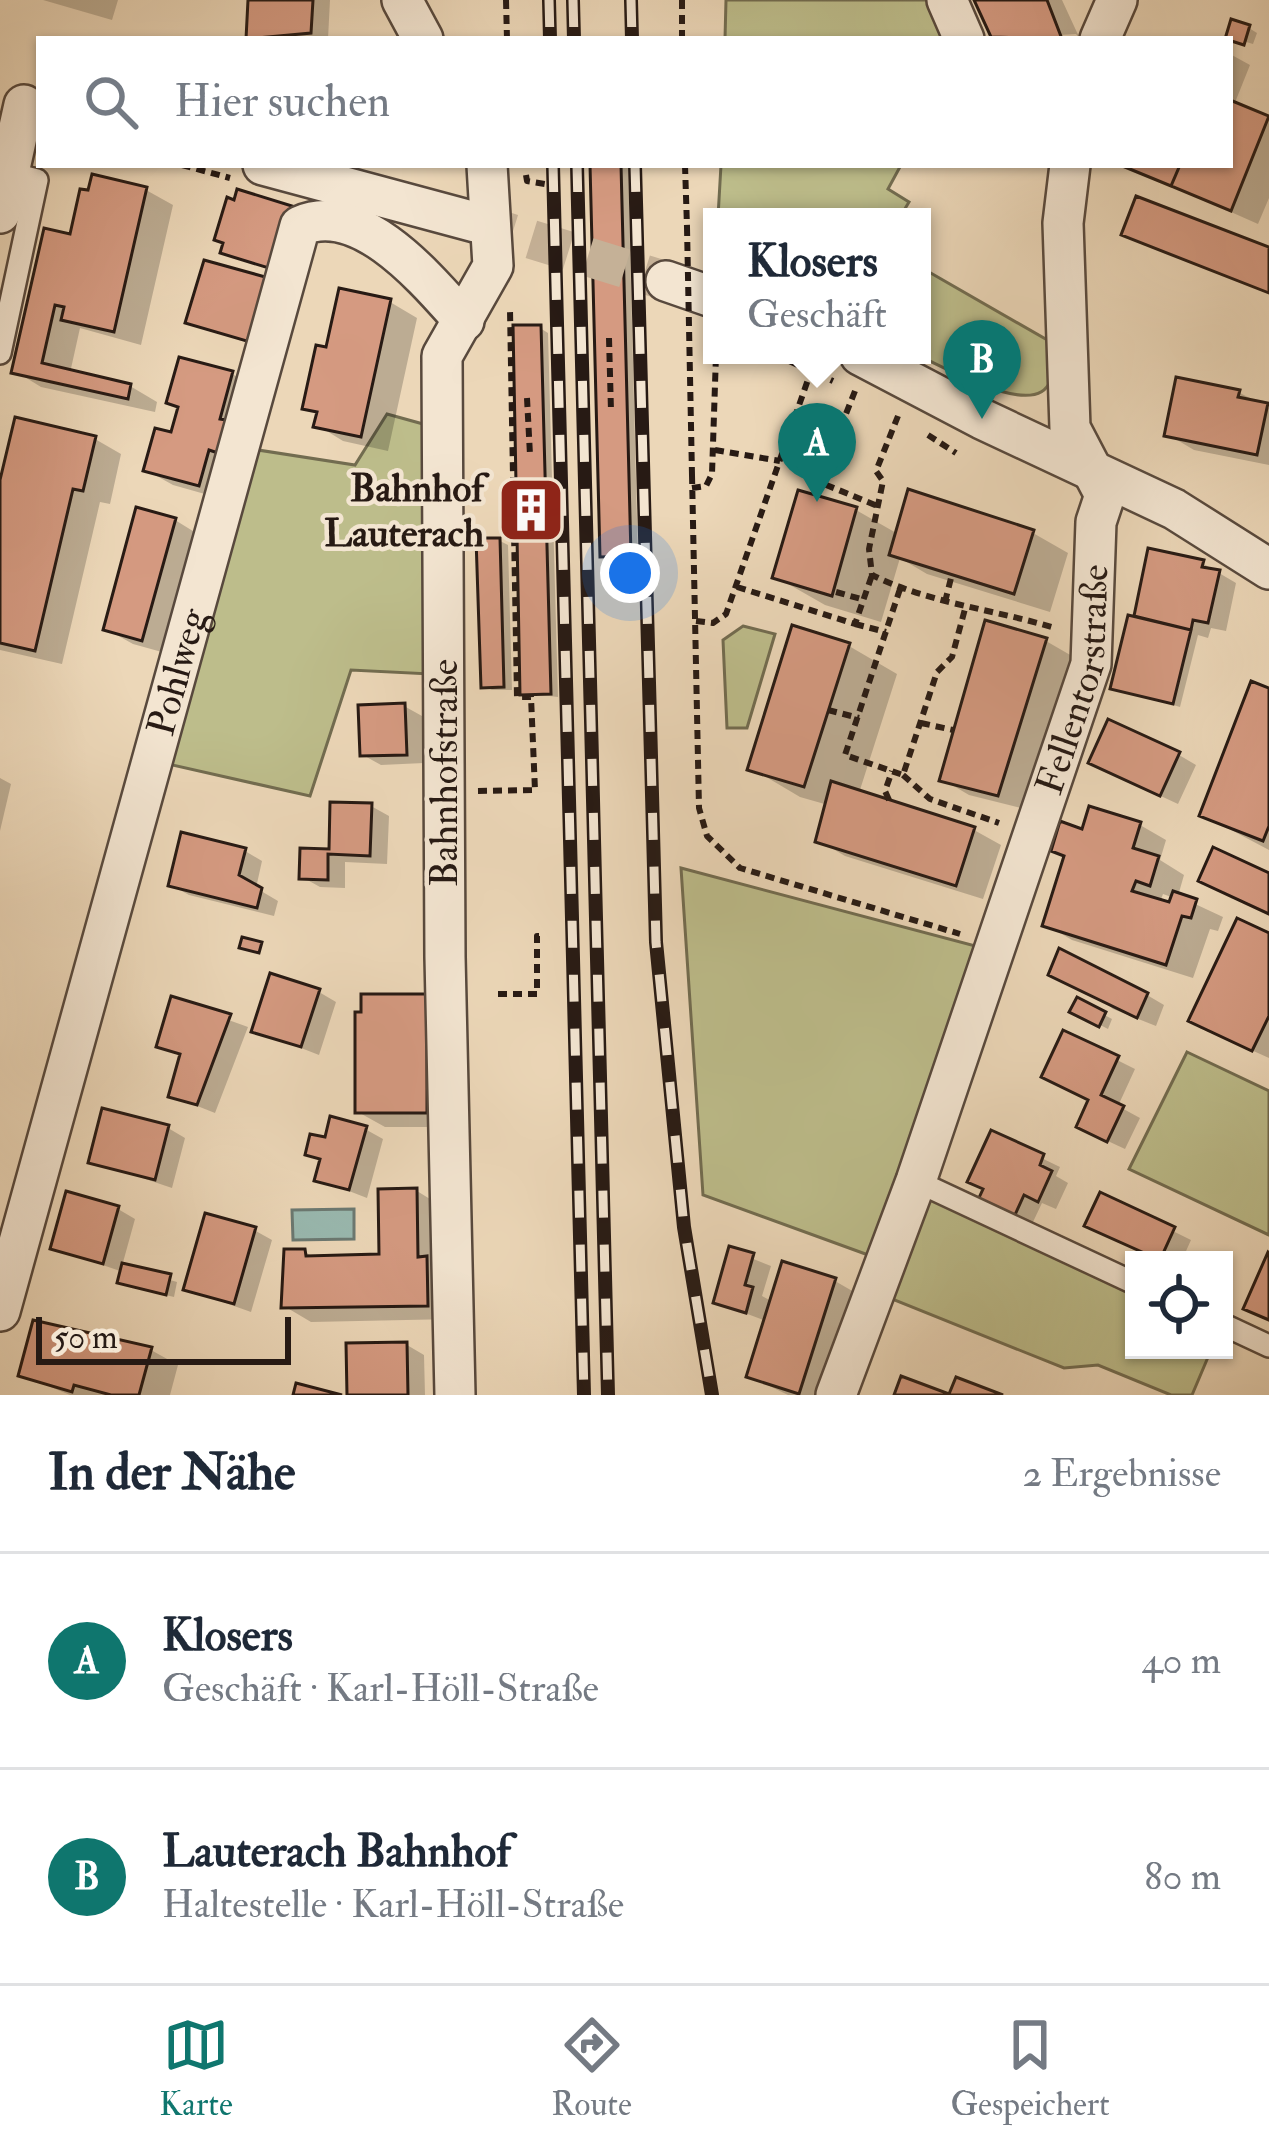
<!DOCTYPE html>
<html lang="de">
<meta charset="utf-8">
<style>
:root{--surface:#fff;--page:#f6f6f7;--text:#1f2937;--muted:#747a83;--line:#e0e1e3;--accent:#0f766e}
body{margin:0;font-family:"IM FELL Double Pica",serif;background:var(--page);color:var(--text)}
.controls{position:absolute;right:36px;bottom:36px;display:grid;overflow:hidden;border-radius:0px;box-shadow:0 3px 9px #0004}
.controls button{width:108px;height:108px;display:grid;place-items:center;padding:0;border:0;border-bottom:3px solid var(--line);background:var(--surface);color:var(--text);font:60px sans-serif}
.scale{position:absolute;left:36px;bottom:30px;width:255px;box-sizing:border-box;padding-left:12px;border:6px solid #271a14;border-top:0;font-size:33px;line-height:42px;white-space:nowrap;color:#271a14;-webkit-text-stroke:9px #f3e5d1;paint-order:stroke}
.you{position:absolute;left:630px;top:573px;width:42px;height:42px;margin:-30px;border:9px solid #fff;border-radius:50%;background:#1a73e8;box-shadow:0 0 0 18px #1a73e833}
.badge{display:grid;place-items:center;width:78px;height:78px;border-radius:50%;background:var(--accent);color:#fff;font-size:39px;font-weight:700}
.pin{position:absolute;translate:-50% -99px;filter:drop-shadow(0 3px 6px #0008)}
.pin::after{content:'';position:absolute;top:63px;width:42px;height:36px;background:inherit;clip-path:polygon(0 0,100% 0,50% 100%)}
.popup{position:absolute;left:703px;top:208px;width:228px;height:156px;box-sizing:border-box;display:grid;place-content:center;border-radius:0px;background:var(--surface);filter:drop-shadow(0 3px 9px #0005);font-size:39px;white-space:nowrap;color:var(--muted)}
.popup b{font-size:45px;color:var(--text)}
.popup::after{content:'';position:absolute;left:50%;top:100%;margin-left:-24px;border:24px solid transparent;border-top-color:var(--surface)}
.list{margin:0;padding:0;list-style:none}
h2{display:flex;justify-content:space-between;align-items:center;height:156px;margin:0;padding:0 48px;font-size:51px}
h2 small{font-size:39px;font-weight:400;color:var(--muted)}
.list li{display:grid;grid-template-columns:78px 1fr auto;gap:36px;align-items:center;box-sizing:border-box;height:216px;padding:0 48px;border-top:3px solid var(--line)}
.list b{display:block;font-size:45px;white-space:nowrap}
.list p{margin:0;font-size:39px;white-space:nowrap;color:var(--muted)}
.list em{font-size:39px;font-style:normal;color:var(--muted)}
.icon{flex:none;width:66px;height:66px;fill:none;stroke:currentColor;stroke-width:2;stroke-linecap:round;stroke-linejoin:round}
.map{position:relative;flex:none;width:1269px;height:1395px;overflow:hidden}
.search{position:absolute;background:var(--surface);box-shadow:0 3px 9px #0004;left:36px;right:36px;top:36px;height:132px;display:flex;align-items:center;gap:30px;box-sizing:border-box;padding:0 42px;border-radius:0px;color:var(--muted);font-size:45px}
.sheet{height:588px;background:var(--surface)}
nav{display:flex;justify-content:space-around;align-items:center;box-sizing:border-box;height:168px;border-top:3px solid var(--line);background:var(--surface);font-size:33px;color:var(--muted)}
nav a{display:grid;justify-items:center;gap:6px}
nav .on{color:var(--accent)}
.map>svg:first-child{display:block}
.green{fill:#bdbd8b;stroke:#726c50;stroke-width:3}
.water{fill:#99b9b0;stroke:#6b7972;stroke-width:3}
.shadow{fill:#0003;fill-rule:evenodd}
.building{fill:#d59a81;stroke:#271a14;stroke-width:3}
.lines{fill:none;stroke-linecap:round;stroke-linejoin:round}
.street-tunnel{stroke:#c5b197;stroke-width:39;stroke-dasharray:39 20;stroke-linecap:butt}
.lane-casing{stroke:#58493d;stroke-width:26}
.street-casing{stroke:#58493d;stroke-width:44}
.path{stroke:#271a14;stroke-width:6;stroke-dasharray:9 6;stroke-linecap:butt}
.lane{stroke:#f3e5d1;stroke-width:21}
.street{stroke:#f3e5d1;stroke-width:39}
.rail-casing{stroke:#271a14;stroke-width:14}
.rail{stroke:#f3e5d1;stroke-width:9;stroke-dasharray:27;stroke-linecap:butt}
.path-bridge{stroke:#271a14;stroke-width:6;stroke-dasharray:9 6;stroke-linecap:butt}
.labels{text-anchor:middle;dominant-baseline:central;stroke-width:9;stroke-linejoin:round;paint-order:stroke}
.poi-label{font-size:39px;font-weight:bold;fill:#271a14;stroke:#f3e5d1;text-anchor:end}
.street-label{font-size:39px;fill:#271a14;stroke:#f3e5d1}
</style>
<div class="map">
<svg width="1269" height="1395" viewBox="0 0 1269 1395">
<rect width="100%" height="100%" fill="#ecd7b8"/>
<filter id="stains"><feTurbulence type="fractalNoise" baseFrequency=".00167" numOctaves="4"/><feColorMatrix values="0 0 0 0 .2 0 0 0 0 .09 0 0 0 0 .02 0 0 0 .5 -.17"/></filter>
<radialGradient id="worn" r=".72"><stop offset=".6" stop-color="#630" stop-opacity="0"/><stop offset="1" stop-color="#630" stop-opacity=".3"/></radialGradient>
<path class="green" d="M726,0H933L945,39H725Z
M721,165H901L888,189L909,202L900,217H718Z
M922,268L1049,341C1050,352 1054,370 1050,381C1036,421 943,366 917,355H922Z
M387,414L423,424L430,674L351,670L310,796L159,762L245,448L355,465Z
M743,626L775,634L747,728H727L723,640Z
M681,868L983,948L871,1256L703,1195Z
M1187,1052L1269,1091V1235L1129,1169Z
M928,1196L1134,1293V1350H1211L1192,1395H1171L1098,1365L1064,1368L887,1297Z"/>
<path class="water" d="M354,1209V1239L293,1240L292,1210Z"/>
<path class="shadow" d="M43,0H118L112,20Z
M251,0H330L328,39H250Z
M978,0H1062L1080,39L1076,34L998,39Z
M1249,28L1257,33L1253,44L1233,38Z
M1230,54L1250,65L1234,105L1269,119V198L1258,224L1125,165H1230Z
M593,165H628L638,559L603,555Z
M146,190L173,205L141,345L80,328L70,373L130,386L157,402L155,412L41,387L15,371L72,238Z
M268,281V350L189,322Z
M390,302L417,318L388,451L343,441L317,425L319,415L306,407L328,351Z
M540,328L548,333L558,697L523,693Z
M232,374L259,389L226,500L173,485L146,470Z
M1238,392L1269,408V465L1194,450L1167,434Z
M95,439L121,454L110,504L100,502L62,664L0,650V493Z
M910,492L1033,533L1068,553L1050,612L927,574L900,558L881,622L825,605L776,577L800,494L856,510L898,534Z
M175,520L201,536L169,654L133,644L106,629Z
M500,541L508,545L512,690H492L484,686Z
M1202,563L1236,583L1226,631L1211,628L1208,638L1198,635L1180,707L1113,687L1149,621L1138,615Z
M1046,641L1072,656L1025,809L969,795L942,779Z
M849,646L897,674L859,793L974,830L1001,845L983,899L845,856L818,840L828,805L800,797L751,768Z
M1269,691V850L1203,815Z
M404,706L422,716L424,763L381,765L363,755Z
M1179,755L1196,765L1178,804L1109,772Z
M0,778L11,784L0,831Z
M371,806L389,816L387,864L345,862V888L320,887L302,877L303,851L331,853Z
M1140,825L1166,840L1160,860L1184,875L1178,896L1223,917L1218,931L1210,929L1193,978L1072,940L1045,924L1084,833ZM1163,894L1174,898L1171,906L1160,902Z
M245,851L262,861L256,888L278,901L274,916L189,895L171,885Z
M1269,937V1058L1218,1035Z
M319,992L336,1002L319,1055L255,1030Z
M1097,995H1147L1164,1005L1156,1026L1113,1009Z
M426,997L453,1127H385L358,1112Z
M173,1000L248,1027L215,1113L172,1096L183,1057L160,1045Z
M1078,1001L1112,1019L1108,1029L1073,1011Z
M1065,1034L1135,1069L1118,1106L1140,1118L1125,1149L1097,1136L1092,1100Z
M168,1128L185,1138L172,1188L92,1161Z
M365,1129L383,1139L367,1198L318,1179L322,1161L308,1153Z
M992,1134L1060,1167L1056,1176L1068,1183L1056,1209L1042,1203L1032,1224L999,1209Z
M417,1191L443,1207L454,1319L311,1322L284,1306L305,1252L315,1258L383,1257Z
M1102,1196L1191,1240L1182,1260H1158L1105,1235Z
M118,1209L135,1219L122,1266L177,1282L174,1297L128,1286L121,1282L123,1272L53,1248Z
M254,1230L272,1240L251,1312L186,1289Z
M731,1250L771,1266L762,1296L773,1302L835,1281L861,1296L830,1395H788L749,1376L766,1321L716,1302Z
M407,1345L424,1355L425,1395H350Z
M151,1350L178,1365L170,1395H70L22,1375Z"/>
<path class="building" d="M248,0H313L311,33L246,39Z
M974,0H1047L1062,39L991,37Z
M1231,19L1250,25L1244,45L1225,39Z
M1230,100L1269,116L1231,211L1171,186L1180,165H1230Z
M590,165H621L631,556L600,557Z
M1120,165H1180L1171,186Z
M92,174L147,187L114,332L61,320L64,307L55,305L42,363L131,384L128,399L11,373L44,228L70,234L80,189L88,190Z
M237,189L292,206L272,269L220,253L223,243L214,240L227,197L234,200Z
M1136,196L1269,247V293L1121,235Z
M204,260L269,278L250,342L185,323Z
M339,288L391,299L361,437L313,427L317,412L302,409L316,345L326,347Z
M513,325H541L551,694L520,695Z
M179,357L233,371L220,419L226,420L218,453L209,450L199,486L143,471L155,428L171,432L178,407L166,403Z
M1176,377L1240,390L1238,397L1268,403L1257,455L1164,436Z
M15,417L96,436L83,491L73,489L35,651L0,643V480Z
M908,489L1034,530L1014,594L889,555Z
M798,490L857,507L832,596L772,578Z
M136,507L176,518L142,641L103,630Z
M476,538H500L504,687L481,688Z
M1148,548L1204,560L1202,567L1220,570L1208,623L1193,620L1191,630L1134,616Z
M1128,615L1191,630L1173,704L1110,689Z
M985,620L1047,638L998,796L939,781Z
M792,625L850,643L804,787L747,770Z
M1251,681L1269,688V826L1263,841L1199,816Z
M405,703L407,755L360,756L358,705Z
M1108,719L1180,752L1160,796L1088,763Z
M831,781L975,827L956,886L815,842Z
M330,802L372,803L370,856L328,854V880L299,879L300,848L329,849Z
M1089,806L1141,822L1133,848L1159,856L1150,886L1136,881L1132,891L1169,902L1173,891L1197,899L1191,918L1182,916L1166,965L1042,926L1064,856L1051,851L1060,821L1082,829Z
M181,832L246,848L239,875L262,888L257,908L168,886Z
M1213,847L1269,873V914L1198,881Z
M1237,918L1269,933V1016L1252,1051L1188,1021Z
M242,937L262,942L259,953L239,948Z
M1059,948L1148,993L1137,1018L1048,975Z
M270,973L320,989L301,1047L251,1032Z
M361,994H427V1113H355V1012H361Z
M171,996L231,1014L197,1105L168,1097L180,1054L156,1047Z
M1077,997L1106,1012L1099,1027L1069,1012Z
M1063,1030L1119,1056L1101,1095L1124,1106L1107,1142L1076,1127L1088,1100L1041,1077Z
M102,1108L169,1125L155,1180L88,1163Z
M330,1116L367,1126L349,1190L314,1181L320,1159L305,1155L310,1134L325,1137Z
M991,1130L1044,1154L1040,1165L1052,1171L1038,1202L1024,1195L1014,1217L978,1200L983,1189L967,1182Z
M417,1188L418,1257L427,1256L428,1306L281,1308L284,1249H305L306,1256L379,1254L378,1189Z
M66,1191L119,1206L103,1264L50,1249Z
M1100,1192L1175,1227L1160,1260L1084,1226Z
M205,1213L256,1227L234,1304L183,1290Z
M729,1246L754,1253L745,1285L753,1287L746,1313L713,1303Z
M1268,1252L1269,1253V1320L1243,1309Z
M782,1261L836,1278L799,1394L746,1377Z
M122,1263L171,1274L166,1295L117,1283Z
M33,1320L152,1347L139,1395H111L74,1385L72,1392L18,1376Z
M407,1342L408,1395H347L346,1343Z
M901,1376L949,1394L956,1377L1003,1395H894Z
M296,1383L342,1395H293Z"/>
<g class="lines">
<path class="street-tunnel" d="M475,222L666,281"/>
<g class="lane-casing">
<path id="lane" d="M0,353L37,180L9,173
M916,1181L1134,1283
M1224,1325L1269,1346"/>
</g>
<g class="street-casing">
<g id="street">
<path d="M402,0L423,39"/>
<path d="M947,0L964,39"/>
<path d="M1100,39L1117,0"/>
<path d="M263,165L475,222"/>
<path d="M0,213L24,105"/>
<path d="M666,281L712,297"/>
<path d="M860,355L982,419L1174,509L1269,569"/>
<path id="s1" d="M0,1311L300,226C361,199 428,281 464,321"/>
<path d="M455,1395L445,957L442,356L493,266L487,165"/>
<path id="s2" d="M836,1395L916,1181L1091,664L1096,522L1105,495L1070,428L1063,223L1070,165"/>
</g>
</g>
<path class="path" d="M506,0L507,39
M682,0V39
M182,165L230,178
M685,165L687,227
M526,175L527,181L545,184
M609,338L611,411
M776,355L833,381
M855,391L819,482L880,507
M527,398L530,455
M898,416L876,471L883,481L869,549L872,575C931,604 993,609 1055,628
M928,435L956,453
M715,450L780,461
M692,475L699,808L707,836L740,868L960,934
M692,488L706,486L712,474L716,355
M737,587L855,624L872,575
M900,589L845,755L903,775L937,672L952,657L965,609
M836,592L861,599
M945,602L952,574
M696,621L713,623L726,614L811,371
M855,624L886,632
M828,710L859,718
M921,723L953,730
M903,775L930,799L999,823
M478,791L535,790L531,697H517L510,310
M889,800L885,791L892,771
M498,994H537V936H543"/>
<use href="#lane" class="lane"/>
<use href="#street" class="street"/>
<g class="rail-casing">
<path id="rail" d="M549,0L550,39
M573,0L574,39
M631,0L632,39
M553,165L584,1395
M577,165L608,1395
M635,165L656,942L684,1227L712,1395"/>
</g>
<use href="#rail" class="rail"/>
<path class="path-bridge" d="M687,227L692,475"/>
</g>
<defs>
<g id="building-square" transform="scale(3.45)"><rect x="-9" y="-9" width="18" height="18" rx="4" fill="#8f2418" stroke="#f3e5d1"/><path d="M-4-6H4V6H1V3H-1V6H-4ZM-2.5-4.3h1.7v1.8h-1.7ZM.8-4.3h1.7v1.8H.8ZM-2.5-1h1.7V.8h-1.7ZM.8-1h1.7V.8H.8Z" fill="#fff"/></g>
</defs>
<g fill-rule="evenodd">
<use href="#building-square" x="531" y="510"/>
</g>
<g class="labels">
<g class="poi-label">
<text x="484" y="488">Bahnhof<tspan x="484" dy="45">Lauterach</tspan></text>
</g>
<g class="street-label">
<text stroke="none"><textPath href="#s1" startOffset="663">Pohlweg</textPath></text>
<text stroke="none"><textPath href="#s2" startOffset="756">Fellentorstraße</textPath></text>
<text transform="translate(444 773) rotate(-90)">Bahnhofstraße</text>
</g>
</g>
<rect width="100%" height="100%" filter="url(#stains)"/>
<rect width="100%" height="100%" fill="url(#worn)"/>
</svg>
<div class="controls">
<button><svg class="icon" aria-label="locate" viewBox="0 0 24 24"><circle cx="12" cy="12" r="6"/><path d="M12 2v4M12 18v4M2 12h4M18 12h4"/></svg></button>
</div>
<div class="scale">50 m</div>
<div class="you"></div>
<div class="pin badge" style="left:817px;top:502px">A</div>
<div class="popup"><b>Klosers</b>Geschäft</div>
<div class="pin badge" style="left:982px;top:419px">B</div>
<div class="search"><svg class="icon" aria-label="search" viewBox="0 0 24 24"><circle cx="10" cy="10" r="6"/><path d="M15 15l6 6"/></svg>Hier suchen</div>
</div>
<section class="sheet">
<h2>In der Nähe<small>2 Ergebnisse</small></h2>
<ul class="list">
<li><span class="badge">A</span><div><b>Klosers</b><p>Geschäft · Karl-Höll-Straße</p></div><em>40 m</em></li>
<li><span class="badge">B</span><div><b>Lauterach Bahnhof</b><p>Haltestelle · Karl-Höll-Straße</p></div><em>80 m</em></li>
</ul>
</section>
<nav>
<a class="on"><svg class="icon" aria-label="map" viewBox="0 0 24 24"><path d="M3 6l6-2 6 2 6-2v14l-6 2-6-2-6 2zM9 4v14M15 6v14"/></svg>Karte</a>
<a><svg class="icon" aria-label="directions" viewBox="0 0 24 24"><path d="M12 3l9 9-9 9-9-9zM9 14v-3h6M13 9l2 2-2 2"/></svg>Route</a>
<a><svg class="icon" aria-label="saved" viewBox="0 0 24 24"><path d="M7 4h10v16l-5-4-5 4z"/></svg>Gespeichert</a>
</nav>
